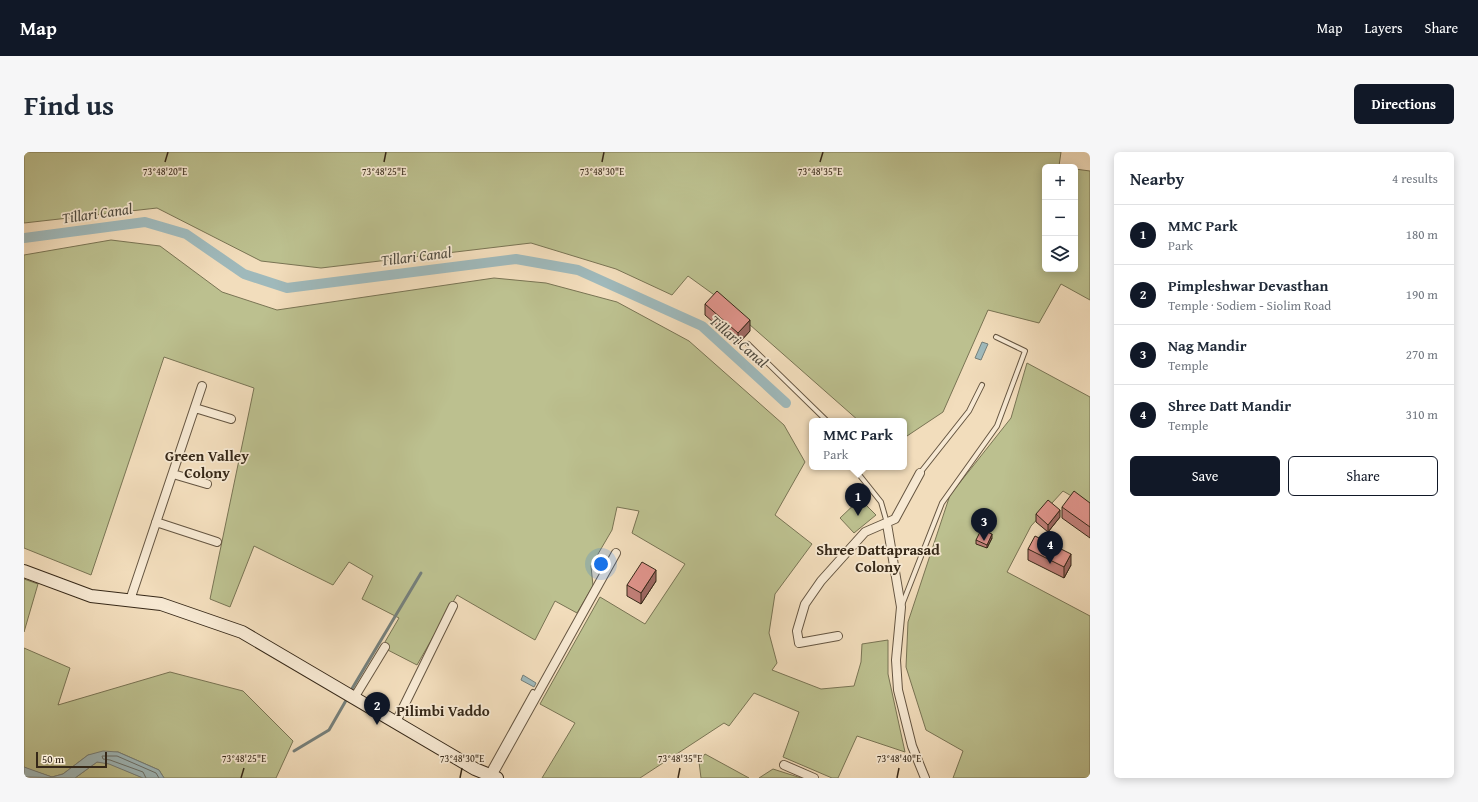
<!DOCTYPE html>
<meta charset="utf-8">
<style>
:root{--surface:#fff;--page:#f6f6f7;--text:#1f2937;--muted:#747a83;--line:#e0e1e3;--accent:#111827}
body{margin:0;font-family:"Gentium Book Plus",serif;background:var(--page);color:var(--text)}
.controls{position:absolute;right:12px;top:12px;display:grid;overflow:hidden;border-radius:6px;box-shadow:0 2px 10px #0003}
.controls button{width:36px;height:36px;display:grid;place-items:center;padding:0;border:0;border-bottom:1px solid var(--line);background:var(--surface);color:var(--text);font:20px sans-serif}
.scale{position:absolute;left:12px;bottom:10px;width:71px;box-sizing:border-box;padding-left:4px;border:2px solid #362818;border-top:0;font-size:11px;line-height:14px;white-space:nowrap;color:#362818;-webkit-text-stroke:3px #f7e9d3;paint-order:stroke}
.you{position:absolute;left:577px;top:412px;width:14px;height:14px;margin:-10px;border:3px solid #fff;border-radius:50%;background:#1a73e8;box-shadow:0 0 0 6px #1a73e833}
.badge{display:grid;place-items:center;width:26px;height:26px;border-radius:50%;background:var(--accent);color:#fff;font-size:13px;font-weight:700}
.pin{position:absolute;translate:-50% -33px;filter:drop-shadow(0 1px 2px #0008)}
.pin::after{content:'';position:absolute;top:21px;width:14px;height:12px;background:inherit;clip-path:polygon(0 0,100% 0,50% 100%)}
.popup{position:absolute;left:785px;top:266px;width:98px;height:52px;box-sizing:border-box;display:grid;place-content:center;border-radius:6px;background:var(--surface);filter:drop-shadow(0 1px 3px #0005);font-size:13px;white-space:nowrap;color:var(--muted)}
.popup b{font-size:15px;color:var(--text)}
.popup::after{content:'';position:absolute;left:50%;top:100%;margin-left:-8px;border:8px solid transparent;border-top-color:var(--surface)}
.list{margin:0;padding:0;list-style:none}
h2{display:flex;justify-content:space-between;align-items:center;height:52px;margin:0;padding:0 16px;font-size:17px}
h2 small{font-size:13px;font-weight:400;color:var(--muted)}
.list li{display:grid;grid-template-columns:26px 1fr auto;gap:12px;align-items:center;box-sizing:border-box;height:60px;padding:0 16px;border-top:1px solid var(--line)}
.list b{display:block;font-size:15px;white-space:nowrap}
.list p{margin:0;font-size:13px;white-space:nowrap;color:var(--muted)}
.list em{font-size:13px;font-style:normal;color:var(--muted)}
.actions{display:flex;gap:8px;padding:12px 16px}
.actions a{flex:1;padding:9px 0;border:1px solid var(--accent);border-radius:6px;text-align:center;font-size:14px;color:var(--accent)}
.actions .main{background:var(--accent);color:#fff}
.icon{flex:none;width:22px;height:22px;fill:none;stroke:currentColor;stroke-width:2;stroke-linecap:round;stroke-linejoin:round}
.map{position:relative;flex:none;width:1066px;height:626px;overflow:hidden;border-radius:6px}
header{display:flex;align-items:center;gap:24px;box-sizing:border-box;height:56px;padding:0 20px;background:var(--accent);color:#fff}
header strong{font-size:19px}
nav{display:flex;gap:22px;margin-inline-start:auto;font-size:14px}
.intro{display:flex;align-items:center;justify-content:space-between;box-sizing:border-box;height:96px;padding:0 24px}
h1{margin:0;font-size:28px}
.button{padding:10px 18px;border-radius:6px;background:var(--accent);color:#fff;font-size:14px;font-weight:700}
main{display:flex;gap:24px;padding:0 24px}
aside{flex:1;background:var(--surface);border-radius:6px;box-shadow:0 2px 10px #0003}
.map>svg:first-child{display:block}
.green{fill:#bcc08f;stroke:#797454}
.water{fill:#9fb9bb;stroke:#757f7a}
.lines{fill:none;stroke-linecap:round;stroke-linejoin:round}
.shore{stroke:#6a706a;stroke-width:1}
.stream{stroke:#757f7a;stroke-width:3}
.canal{stroke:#9fb9bb;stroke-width:10}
.service-casing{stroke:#655541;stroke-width:6}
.minor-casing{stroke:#655541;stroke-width:10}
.secondary-casing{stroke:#362818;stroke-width:14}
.service{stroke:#f7e9d3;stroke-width:4}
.minor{stroke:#f7e9d3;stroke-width:8}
.secondary{stroke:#f7e9d3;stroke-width:12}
.wall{fill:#c17f78;stroke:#362818}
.shaded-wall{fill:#9d6862;stroke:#362818}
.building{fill:#e0948c;stroke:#362818}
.ticks{fill:none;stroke:#362818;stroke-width:1.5}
.labels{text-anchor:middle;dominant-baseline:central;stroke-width:3.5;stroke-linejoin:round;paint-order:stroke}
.water-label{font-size:15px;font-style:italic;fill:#504c41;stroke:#f7e9d3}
.neighbourhood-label{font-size:15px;font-weight:bold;fill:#362818;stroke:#f7e9d3}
.ticks-label{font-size:10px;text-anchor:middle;fill:#362818;stroke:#f7e9d3;stroke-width:3.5;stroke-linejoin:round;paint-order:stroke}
</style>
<header>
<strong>Map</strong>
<nav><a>Map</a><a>Layers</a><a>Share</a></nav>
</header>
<div class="intro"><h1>Find us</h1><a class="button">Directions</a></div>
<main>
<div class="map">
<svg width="1066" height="626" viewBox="0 0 1066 626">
<rect width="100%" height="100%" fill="#f2ddbc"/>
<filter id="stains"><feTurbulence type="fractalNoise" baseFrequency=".005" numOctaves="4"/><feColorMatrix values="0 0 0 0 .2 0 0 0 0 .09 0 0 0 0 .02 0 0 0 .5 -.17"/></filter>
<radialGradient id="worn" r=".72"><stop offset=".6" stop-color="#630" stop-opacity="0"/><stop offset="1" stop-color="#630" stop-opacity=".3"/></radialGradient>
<path class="green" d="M0,0H1037L1035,14L1041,15H1021V117H1051V17L1066,19V148L1037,132L1015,171L964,158L919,260L880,286V269H835L700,150L664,124L648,143L592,117L507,91L297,116L237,109L133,56L0,71Z
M87,88L136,94L198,140L253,158L470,126L522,131L593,150L665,189L760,273L781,310L751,363L788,392L751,442L745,481L753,511L748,518L797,537L830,534L837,510L838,492L864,488V522L881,600L833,584L814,626H808L759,605L775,560L730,541L705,574L700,571L616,626H518L551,571L516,552L576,445L621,472L661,412L608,381L615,359L593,355L588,378L567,414L569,434L553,461L531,449L511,488L433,443L393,513L358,495L375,466L338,447L349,424L325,410L309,433L230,394L206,455L186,447L230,236L140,205L67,423L0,396V103Z
M1003,211L1066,245V355L1039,339L1007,374L983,420L1066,464V626H929L939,599L902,578L882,515L884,470L926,343L987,266Z
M836,347L852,363L830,381L816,366Z
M0,427L14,432L0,480Z
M0,496L46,516L34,553L146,520L219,539L269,589L252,626H140L135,618L94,600L64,603L39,622L28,625L4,617L0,615Z
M681,602L725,626H677L675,610Z
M73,610L85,611L119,626H51Z
M749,617L777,626H735Z"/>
<path class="water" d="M958,190L964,192L957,208L951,206Z
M499,523L512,531L510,535L497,528Z
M79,599L94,600L135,618L140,626H119L85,612L73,610L51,626L0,625V615L28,625L39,622L64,603Z"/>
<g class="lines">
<path class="shore" d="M122,626L119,620L86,608L79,607L78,604H93L132,621L135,626"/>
<path class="stream" d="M326,540L397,421
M270,599L305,578L324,545"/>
<path class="canal" d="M0,86L121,70L162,82L220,122L263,136L492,107L554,118L678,174L762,251"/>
<g class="service-casing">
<path id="service" d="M724,192L803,269
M829,315L857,350L863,371
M896,321L945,259L958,233
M878,453L918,351L973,274L1001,199L972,185
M464,621L509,540"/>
</g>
<g class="minor-casing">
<path id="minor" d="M171,256L207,267
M149,322L183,332
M132,370L193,390
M863,372L877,455L872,508L874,538L888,594L901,626
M106,448L178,234
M814,484L775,491L773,479L781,452L797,429L841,380L871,367L896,321
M330,546L361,495
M372,570L429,454
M760,613L790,626
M468,624L592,401"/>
</g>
<g class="secondary-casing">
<path id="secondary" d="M0,419L67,444L137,452L218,480L451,617L473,626"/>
</g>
<use href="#service" class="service"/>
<use href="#minor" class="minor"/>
<use href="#secondary" class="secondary"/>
</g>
<path class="wall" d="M681,152L726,179L714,192L681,163Z
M1066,351V386L1038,366V355Z
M1012,362L1036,365L1024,380L1012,370Z
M968,386L963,396L952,392V388Z
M1004,397L1047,413L1040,426L1004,408Z
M632,429L617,452L603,444V433Z"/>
<path class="shaded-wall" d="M726,168V179L714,192V181Z
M1036,358V365L1024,380V373Z
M968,382V386L963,396V393Z
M1047,402V413L1040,426V415Z
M632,418V429L617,452V441Z"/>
<path class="building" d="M693,139L726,168L714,181L681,152Z
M1050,339L1066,351V375L1038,355Z
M1024,348L1036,358L1024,373L1012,362Z
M957,378L968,382L963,393L952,388Z
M1011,384L1047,402L1040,415L1004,397Z
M618,410L632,418L617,441L603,433Z"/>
<path class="ticks" d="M141,10L144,0M360,10L362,0M578,10L580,0M796,10L799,0M217,626L220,616M436,626L438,616M654,626L656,616M873,626L875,616"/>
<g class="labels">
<g class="water-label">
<text transform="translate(73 61) rotate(-8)">Tillari Canal</text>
<text transform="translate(392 104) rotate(-7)">Tillari Canal</text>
<text transform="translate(715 189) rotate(41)">Tillari Canal</text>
</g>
<g class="neighbourhood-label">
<text x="183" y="303">Green Valley<tspan x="183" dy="17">Colony</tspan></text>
<text x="854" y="397">Shree Dattaprasad<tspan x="854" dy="17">Colony</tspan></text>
<text x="419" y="558">Pilimbi Vaddo</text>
</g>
</g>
<g class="ticks-label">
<text x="141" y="23">73°48'20"E</text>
<text x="360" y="23">73°48'25"E</text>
<text x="578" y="23">73°48'30"E</text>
<text x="796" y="23">73°48'35"E</text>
<text x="220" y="610">73°48'25"E</text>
<text x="438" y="610">73°48'30"E</text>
<text x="656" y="610">73°48'35"E</text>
<text x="875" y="610">73°48'40"E</text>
</g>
<rect width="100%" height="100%" filter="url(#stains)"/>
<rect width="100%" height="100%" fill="url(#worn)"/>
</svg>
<div class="controls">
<button>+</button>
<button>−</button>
<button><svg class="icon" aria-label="layers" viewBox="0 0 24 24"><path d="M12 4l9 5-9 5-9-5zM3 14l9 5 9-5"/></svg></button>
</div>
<div class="scale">50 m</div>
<div class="you"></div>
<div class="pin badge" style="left:834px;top:364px">1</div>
<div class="popup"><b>MMC Park</b>Park</div>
<div class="pin badge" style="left:353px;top:573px">2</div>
<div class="pin badge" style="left:960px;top:389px">3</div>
<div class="pin badge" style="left:1026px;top:412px">4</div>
</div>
<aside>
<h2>Nearby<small>4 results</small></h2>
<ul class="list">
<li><span class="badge">1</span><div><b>MMC Park</b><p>Park</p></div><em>180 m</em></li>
<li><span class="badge">2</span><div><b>Pimpleshwar Devasthan</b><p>Temple · Sodiem - Siolim Road</p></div><em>190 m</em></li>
<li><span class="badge">3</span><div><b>Nag Mandir</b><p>Temple</p></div><em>270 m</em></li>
<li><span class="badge">4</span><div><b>Shree Datt Mandir</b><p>Temple</p></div><em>310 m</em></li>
</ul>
<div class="actions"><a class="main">Save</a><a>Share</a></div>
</aside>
</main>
